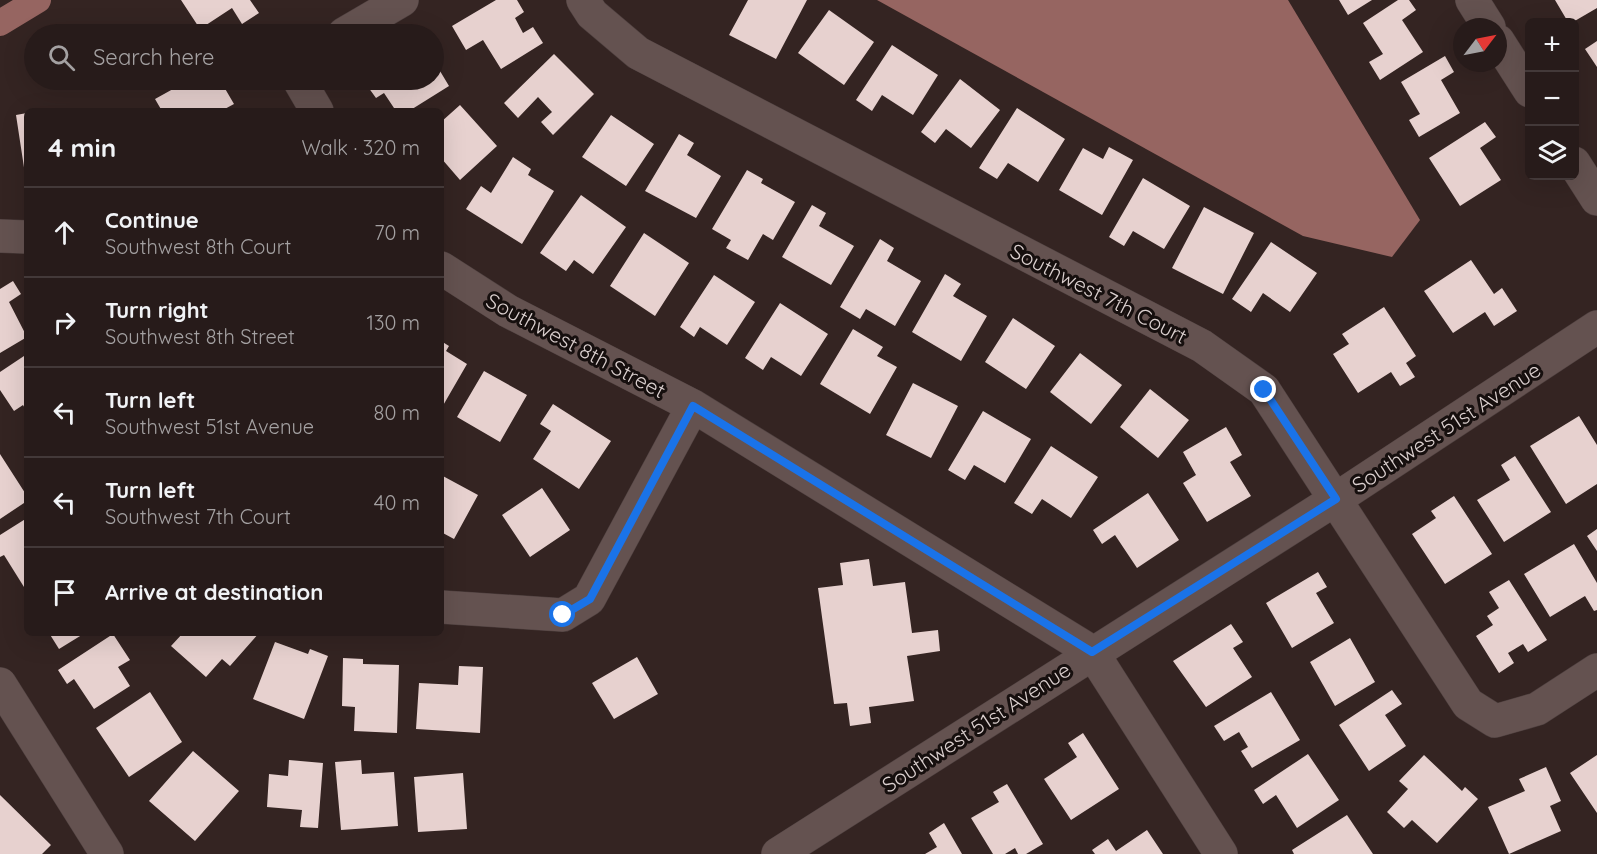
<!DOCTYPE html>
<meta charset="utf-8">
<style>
:root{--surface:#271b1a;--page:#2f2423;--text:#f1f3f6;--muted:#a4a1a2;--line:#433939}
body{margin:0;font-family:Quicksand,sans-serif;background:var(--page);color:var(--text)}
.controls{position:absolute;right:18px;top:18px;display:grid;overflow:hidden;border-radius:9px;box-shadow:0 6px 24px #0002}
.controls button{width:54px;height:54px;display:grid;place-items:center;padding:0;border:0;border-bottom:2px solid var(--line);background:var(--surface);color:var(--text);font:30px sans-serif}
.compass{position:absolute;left:1453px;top:18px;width:54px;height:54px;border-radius:50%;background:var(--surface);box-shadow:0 6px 24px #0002;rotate:58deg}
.stop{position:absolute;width:18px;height:18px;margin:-14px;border:4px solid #1a73e8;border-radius:50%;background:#fff}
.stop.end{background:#1a73e8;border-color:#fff;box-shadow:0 2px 6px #0008}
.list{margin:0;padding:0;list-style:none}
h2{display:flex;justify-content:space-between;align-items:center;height:78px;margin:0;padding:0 24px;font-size:26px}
h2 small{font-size:20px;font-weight:400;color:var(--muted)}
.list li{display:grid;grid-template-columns:39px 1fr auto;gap:18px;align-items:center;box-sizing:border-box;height:90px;padding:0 24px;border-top:2px solid var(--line)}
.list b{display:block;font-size:22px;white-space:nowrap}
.list p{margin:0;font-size:20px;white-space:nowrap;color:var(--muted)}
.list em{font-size:20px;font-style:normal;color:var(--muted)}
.icon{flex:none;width:33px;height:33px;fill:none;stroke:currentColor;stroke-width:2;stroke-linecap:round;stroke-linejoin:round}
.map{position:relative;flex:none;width:1597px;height:854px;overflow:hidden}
.search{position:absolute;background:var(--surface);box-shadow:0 6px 24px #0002;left:24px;top:24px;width:420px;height:66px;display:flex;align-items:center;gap:15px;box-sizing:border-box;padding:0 21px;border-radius:33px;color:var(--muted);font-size:22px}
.panel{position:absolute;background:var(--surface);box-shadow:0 6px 24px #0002;left:24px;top:108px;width:420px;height:528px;border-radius:9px}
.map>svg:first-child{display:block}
.water{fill:#966561}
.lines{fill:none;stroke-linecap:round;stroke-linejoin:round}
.canal{stroke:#966561;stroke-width:26}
.building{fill:#e7d1cf}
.minor-casing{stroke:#4d3f3e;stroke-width:34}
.minor{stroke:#645250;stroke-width:33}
.route{stroke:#1a73e8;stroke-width:8}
.labels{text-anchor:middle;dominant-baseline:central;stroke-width:6;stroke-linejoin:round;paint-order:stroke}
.street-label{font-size:21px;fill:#dacfce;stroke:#160f0e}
</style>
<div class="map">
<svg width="1597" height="854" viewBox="0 0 1597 854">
<rect width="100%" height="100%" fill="#342422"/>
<path class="water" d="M877,0H1288L1420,220L1392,257L1303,236Z"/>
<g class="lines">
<path class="canal" d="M0,23L38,0"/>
</g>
<path class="building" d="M181,0H250L259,13L242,24L232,8L200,29Z
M496,0H517L524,12L515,18L523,33L533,27L543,43L501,69L483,40L466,50L452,26Z
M748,0H807L776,59L729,35Z
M1339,0H1372L1348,15Z
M1398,0H1409L1416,10L1402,20L1423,52L1380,80L1369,62L1383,54L1363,23Z
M1555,0H1597V8L1573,22H1568Z
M829,10L874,42L844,85L798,53Z
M1597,41V67L1585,49Z
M892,45L938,75L913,115L882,95L872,111L856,100Z
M554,54L594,94L553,135L541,122L552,112L538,97L518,118L504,103Z
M1445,56L1454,72L1441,80L1460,113L1419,137L1409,120L1420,114L1401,82Z
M434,61L449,86L409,111H396L384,93L376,98L363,80H434Z
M960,79L1000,110L971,148L946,129L935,143L921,132Z
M168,80H220L234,104L221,111H162L155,99L173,89Z
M460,105L497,146L460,180L441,158V122Z
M1017,108L1065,139L1038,182L1008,163L997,179L979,168Z
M27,113V174H25L16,115Z
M611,115L654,144L626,186L582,157Z
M1485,122L1496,137L1480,148L1501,180L1460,206L1429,158Z
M679,134L694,143L687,155L721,176L696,218L645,191Z
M1109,147L1133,160L1102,215L1059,190L1083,148L1103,159Z
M513,157L531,169L528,175L554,191L522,244L466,209L481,186L491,193Z
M747,170L763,179L761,183L795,202L773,240L763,234L748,260L726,248L731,240L712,229Z
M1143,178L1190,206L1164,249L1133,231L1124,246L1109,237Z
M581,195L626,227L593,274L574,260L566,271L540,253Z
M812,205L826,213L819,226L854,246L831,285L782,257Z
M1204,207L1254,233L1223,294L1172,268Z
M644,233L689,263L655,316L610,286Z
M880,239L894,248L887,261L921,281L895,326L866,309L860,319L840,307Z
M1271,242L1317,273L1290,312L1263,293L1251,312L1232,299Z
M1471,260L1494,294L1502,288L1517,311L1494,326L1485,312L1453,333L1424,291Z
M945,274L961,284L953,296L987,316L961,361L912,332Z
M714,275L755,302L727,345L700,327L694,337L680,327Z
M13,281L21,294L9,302L27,337L0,353V289Z
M780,303L828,334L801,376L771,357L763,370L745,358Z
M1384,307L1416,356L1406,363L1415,377L1400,386L1391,372L1358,393L1333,354L1349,344L1342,334Z
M1013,318L1055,346L1026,389L985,362Z
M853,329L883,347L877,356L897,367L870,414L820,384Z
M441,341L449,346L446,351L467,364L441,409Z
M1080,353L1122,385L1091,424L1050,392Z
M27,354V412L23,405L14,411L0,390V372Z
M484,371L527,395L500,442L457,417Z
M913,383L958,406L931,458L886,435Z
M1150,389L1189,420L1158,458L1120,427Z
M553,404L611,441L579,489L533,459L551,431L540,424Z
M983,411L1031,439L1005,483L974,465L965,480L948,470Z
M1579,416L1597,445V484L1566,504L1530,446Z
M1226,427L1242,455L1230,462L1251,496L1207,522L1183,483L1196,475L1183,452Z
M1051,446L1098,477L1071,518L1042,499L1032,514L1014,503Z
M0,454L27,496V501L0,519Z
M1515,456L1551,512L1504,542L1477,500L1510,480L1501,465Z
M441,475L478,495L454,539L441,532Z
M542,488L570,530L530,557L502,515Z
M1148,493L1179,540L1137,568L1115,535L1102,544L1093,530Z
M1454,496L1492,554L1445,584L1412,534L1436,518L1431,511Z
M27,518V586L24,587L4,555L0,557V535Z
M1597,529V551L1587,536Z
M1574,544L1597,583V610L1594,611L1585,596L1550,617L1524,574Z
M869,559L873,586L905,582L912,633L938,630L940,651L907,656L914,701L869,707L871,723L850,726L847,703L834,704L818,588L843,585L840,563Z
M1318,572L1327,587L1316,593L1334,623L1292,648L1266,603Z
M1509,580L1547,640L1528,652L1523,644L1508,653L1514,663L1499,673L1476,636L1493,625L1487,616L1499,608L1489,592Z
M1231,624L1243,642L1233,648L1252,677L1206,707L1173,661Z
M49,633H85L59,649Z
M183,633H259L230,666L222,659L206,677L171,646Z
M113,634L130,660L118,667L130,686L94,709L74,679L67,684L58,670Z
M1350,638L1375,682L1335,706L1310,662Z
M275,642L308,654L310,649L328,656L304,719L253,699Z
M637,657L658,694L614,719L592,683Z
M343,658L363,659V664L399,665L397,733L354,731L355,707L342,706Z
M459,666L483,667L480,733L416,729L419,683L458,685Z
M1392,690L1402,704L1385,715L1406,746L1369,771L1339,725Z
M150,692L182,742L129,777L96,728Z
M1271,692L1300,740L1252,768L1241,751L1248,747L1239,732L1224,741L1214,726Z
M1083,733L1119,789L1071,820L1044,779L1077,757L1068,743Z
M193,751L239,791L195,841L149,801Z
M1308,754L1339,800L1297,828L1276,795L1263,804L1254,790Z
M1424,755L1462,791L1465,787L1478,799L1437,843L1412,820L1404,828L1387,812L1408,789L1399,781Z
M1597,755V813L1570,773Z
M289,760L323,763L318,828L300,827L302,810L267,807L269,774L288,776Z
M361,760L362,774L394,772L398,826L341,830L335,762Z
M1546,767L1561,801L1550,806L1561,831L1509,854L1488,807L1525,791L1519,779Z
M463,773L467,829L418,832L414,777Z
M1007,784L1043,844L1026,854H1018L1015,848L1005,854H993L971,818L999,802L993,792Z
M0,795L51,845L42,854H0Z
M1347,815L1373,854H1294L1292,850Z
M944,823L962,854H925L937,847L929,833Z
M1147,830L1163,854H1095L1092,850L1108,839L1116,851Z"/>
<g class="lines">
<g class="minor-casing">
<path id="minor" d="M583,0L592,14L638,53L1202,346L1264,390L1468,704L1495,721L1537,709L1597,670
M1472,0L1489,27
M344,34L402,0
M1498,41L1530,91
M299,80L317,111
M1574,163L1597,199
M0,236L27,237
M441,268L508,311L693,406L1092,652L1221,854
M441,607L563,615L589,599L693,406
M0,684L107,854
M778,854L1336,499L1597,327"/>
</g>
<use href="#minor" class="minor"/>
</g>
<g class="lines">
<path class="route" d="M563,615L590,599L693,406L1092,652L1336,499L1264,390"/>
</g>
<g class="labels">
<g class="street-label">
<text transform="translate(1099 293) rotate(27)">Southwest 7th Court</text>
<text transform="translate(576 345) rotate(28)">Southwest 8th Street</text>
<text transform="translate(1446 427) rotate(-33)">Southwest 51st Avenue</text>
<text transform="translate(976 727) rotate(-33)">Southwest 51st Avenue</text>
</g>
</g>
</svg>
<div class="controls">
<button>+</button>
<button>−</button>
<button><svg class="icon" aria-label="layers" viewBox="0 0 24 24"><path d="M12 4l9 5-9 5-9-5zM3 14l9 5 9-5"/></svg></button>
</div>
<svg class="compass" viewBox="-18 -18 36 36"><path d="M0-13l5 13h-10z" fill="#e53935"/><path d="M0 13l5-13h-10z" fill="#a4a1a2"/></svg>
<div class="stop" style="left:563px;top:615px"></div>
<div class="stop end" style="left:1264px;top:390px"></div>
<div class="search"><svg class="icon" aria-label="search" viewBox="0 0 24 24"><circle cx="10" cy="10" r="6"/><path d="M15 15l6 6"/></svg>Search here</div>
<section class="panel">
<h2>4 min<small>Walk · 320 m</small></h2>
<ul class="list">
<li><svg class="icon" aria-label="ahead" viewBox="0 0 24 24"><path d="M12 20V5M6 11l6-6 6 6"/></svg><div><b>Continue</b><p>Southwest 8th Court</p></div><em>70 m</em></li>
<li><svg class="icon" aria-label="right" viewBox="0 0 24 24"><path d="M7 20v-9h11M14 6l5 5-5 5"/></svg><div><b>Turn right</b><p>Southwest 8th Street</p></div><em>130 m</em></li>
<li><svg class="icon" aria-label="left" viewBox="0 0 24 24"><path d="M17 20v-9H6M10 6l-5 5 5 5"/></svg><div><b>Turn left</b><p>Southwest 51st Avenue</p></div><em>80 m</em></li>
<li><svg class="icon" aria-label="left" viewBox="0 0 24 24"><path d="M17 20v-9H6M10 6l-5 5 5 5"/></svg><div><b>Turn left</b><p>Southwest 7th Court</p></div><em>40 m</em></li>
<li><svg class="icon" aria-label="arrive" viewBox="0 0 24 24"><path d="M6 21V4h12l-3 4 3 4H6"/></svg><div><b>Arrive at destination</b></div></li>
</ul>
</section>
</div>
